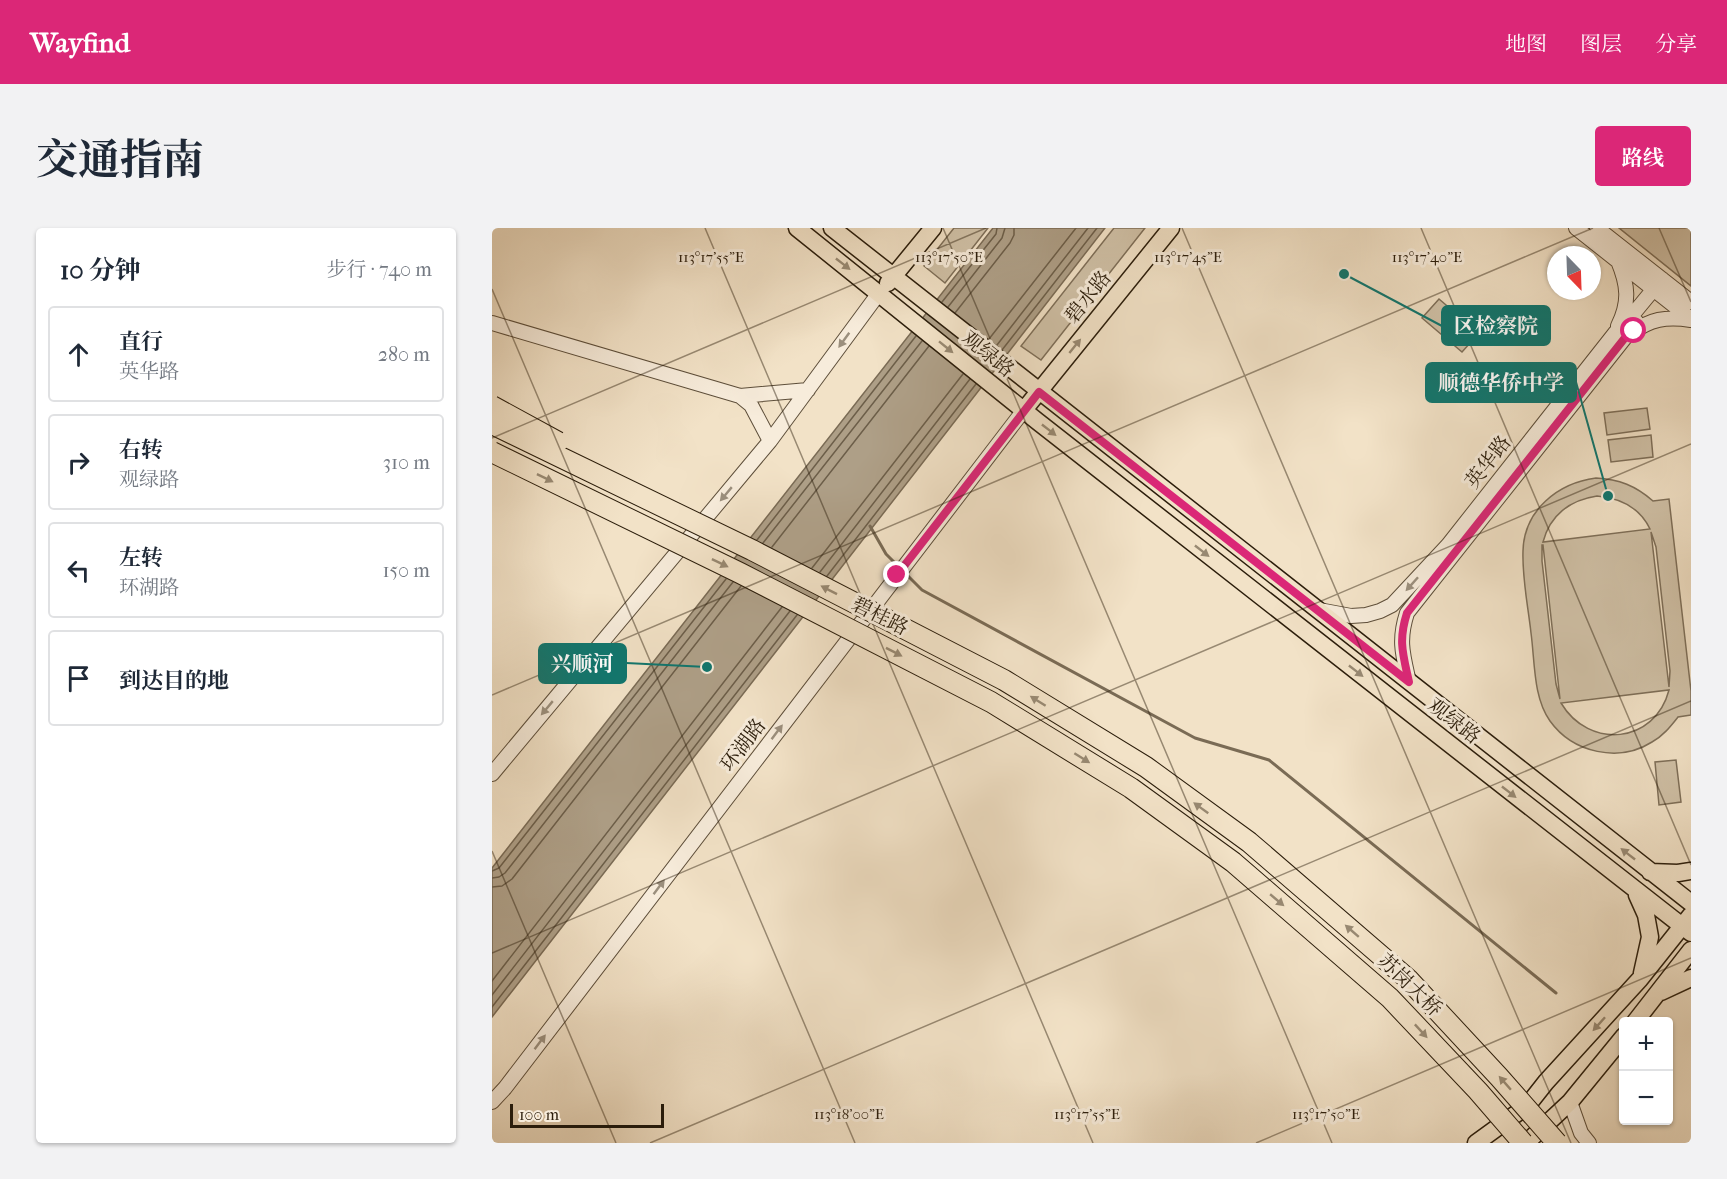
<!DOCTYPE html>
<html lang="zh">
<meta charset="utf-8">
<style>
:root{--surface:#fff;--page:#f2f2f3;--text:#1f2937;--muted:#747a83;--line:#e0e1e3;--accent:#db2777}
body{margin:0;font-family:"IM FELL French Canon","Noto Serif SC",serif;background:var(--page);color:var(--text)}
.controls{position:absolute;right:18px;bottom:18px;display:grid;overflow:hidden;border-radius:6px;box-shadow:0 2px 4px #0004}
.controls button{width:54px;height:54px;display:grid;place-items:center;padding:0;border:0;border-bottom:2px solid var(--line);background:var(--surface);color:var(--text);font:30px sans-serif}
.compass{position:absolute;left:1055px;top:18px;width:54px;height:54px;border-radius:50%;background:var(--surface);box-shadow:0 2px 4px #0004;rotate:157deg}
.scale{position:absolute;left:18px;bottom:15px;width:154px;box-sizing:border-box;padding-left:6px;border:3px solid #2b1d0b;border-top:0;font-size:16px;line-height:21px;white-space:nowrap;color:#2b1d0b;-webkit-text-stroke:4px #f7ecdb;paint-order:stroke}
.stop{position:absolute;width:18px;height:18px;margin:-14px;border:4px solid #db2777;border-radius:50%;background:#fff}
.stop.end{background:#db2777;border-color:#fff;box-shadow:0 2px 6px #0008}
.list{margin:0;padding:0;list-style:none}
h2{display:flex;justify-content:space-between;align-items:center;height:78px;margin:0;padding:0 24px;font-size:26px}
h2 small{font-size:20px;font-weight:400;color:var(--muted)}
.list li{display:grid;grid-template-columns:39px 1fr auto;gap:18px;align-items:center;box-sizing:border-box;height:96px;margin:0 12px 12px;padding:0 12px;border:2px solid var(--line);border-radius:6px}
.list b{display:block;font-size:22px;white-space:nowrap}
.list p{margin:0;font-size:20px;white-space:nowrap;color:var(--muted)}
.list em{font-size:20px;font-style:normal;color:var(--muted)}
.icon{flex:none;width:33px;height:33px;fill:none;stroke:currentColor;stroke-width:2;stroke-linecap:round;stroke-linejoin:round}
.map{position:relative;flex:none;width:1199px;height:915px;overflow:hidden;border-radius:6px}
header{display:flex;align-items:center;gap:36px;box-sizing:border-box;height:84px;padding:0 30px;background:var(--accent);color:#fff}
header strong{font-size:28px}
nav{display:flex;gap:33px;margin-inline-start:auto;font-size:21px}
.intro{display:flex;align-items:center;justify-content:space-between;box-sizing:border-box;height:144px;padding:0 36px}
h1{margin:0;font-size:42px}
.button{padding:15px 27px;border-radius:6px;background:var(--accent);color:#fff;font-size:21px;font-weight:700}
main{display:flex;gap:36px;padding:0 36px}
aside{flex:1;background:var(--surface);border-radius:6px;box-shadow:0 2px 4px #0004}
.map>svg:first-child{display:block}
.green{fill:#d0c1a7;stroke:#7e6f59;stroke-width:1.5;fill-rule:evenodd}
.water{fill:#ae9f87;stroke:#7a6b55;stroke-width:1.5}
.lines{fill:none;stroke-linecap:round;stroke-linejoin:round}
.shore{stroke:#6c5e49;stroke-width:1.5}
.stream{stroke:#7a6b55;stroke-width:3}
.minor-casing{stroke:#5d4e3a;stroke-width:16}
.major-casing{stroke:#2b1d0b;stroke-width:19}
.minor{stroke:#f7ecdb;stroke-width:14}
.major{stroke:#f2e2c7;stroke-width:16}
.highway-bridge-casing{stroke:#2b1d0b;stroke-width:22;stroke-linecap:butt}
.highway-bridge{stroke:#f2e2c7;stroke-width:20}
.oneway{fill:#988972}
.oneway2{fill:#9b8f7d}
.route{stroke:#db2777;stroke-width:8}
.ticks{fill:none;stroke:#2b1d0b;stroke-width:1.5;stroke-opacity:0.45}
.labels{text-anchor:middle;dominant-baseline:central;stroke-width:6;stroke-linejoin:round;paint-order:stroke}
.street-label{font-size:20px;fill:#2b1d0b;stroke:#f7ecdb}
.ticks-label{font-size:15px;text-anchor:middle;fill:#2b1d0b;stroke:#f7ecdb;stroke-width:6;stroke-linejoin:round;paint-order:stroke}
.leader{fill:none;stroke:#0f766e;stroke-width:2}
.callout-dot{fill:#0f766e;stroke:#f7ecdb;stroke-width:2}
.callout{fill:#0f766e;stroke:#0f766e;stroke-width:2}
.callout-label{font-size:21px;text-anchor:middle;font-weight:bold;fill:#fff}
</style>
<header>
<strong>Wayfind</strong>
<nav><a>地图</a><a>图层</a><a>分享</a></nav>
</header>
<div class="intro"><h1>交通指南</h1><a class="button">路线</a></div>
<main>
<aside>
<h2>10 分钟<small>步行 · 740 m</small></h2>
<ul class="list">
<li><svg class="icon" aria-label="ahead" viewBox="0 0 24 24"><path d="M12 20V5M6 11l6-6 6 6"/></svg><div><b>直行</b><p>英华路</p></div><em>280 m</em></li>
<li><svg class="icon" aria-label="right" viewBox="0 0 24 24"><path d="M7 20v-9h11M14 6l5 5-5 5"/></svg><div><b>右转</b><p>观绿路</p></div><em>310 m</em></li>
<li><svg class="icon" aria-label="left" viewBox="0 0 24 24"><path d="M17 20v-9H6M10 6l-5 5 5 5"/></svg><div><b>左转</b><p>环湖路</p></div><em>150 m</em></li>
<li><svg class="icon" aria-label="arrive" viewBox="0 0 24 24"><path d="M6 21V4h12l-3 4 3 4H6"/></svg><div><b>到达目的地</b></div></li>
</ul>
</aside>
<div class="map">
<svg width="1199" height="915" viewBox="0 0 1199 915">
<rect width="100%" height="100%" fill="#f2e2c7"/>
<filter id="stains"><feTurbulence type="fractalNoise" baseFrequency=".00333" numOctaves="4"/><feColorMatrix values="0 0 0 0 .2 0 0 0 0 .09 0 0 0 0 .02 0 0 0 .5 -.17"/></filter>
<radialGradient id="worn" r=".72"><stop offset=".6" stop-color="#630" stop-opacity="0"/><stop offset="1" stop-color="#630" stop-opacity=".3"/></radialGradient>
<path class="green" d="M462,0H496L453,55L432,38Z
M622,0H653L549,132L529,118Z
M1127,0H1199V58Z
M947,71L987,105L970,124L930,90Z
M1155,180L1158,201L1115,207L1112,185Z
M1159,207L1161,229L1119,234L1116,212Z
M1104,250C1127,251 1144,258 1161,273L1177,271L1199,463V487L1186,489C1178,499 1171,508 1160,514C1127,535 1081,525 1058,493C1041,469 1043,434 1039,405C1036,378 1030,350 1031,323C1032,282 1066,255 1104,250ZM1105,268C1128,270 1148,280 1158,301L1051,314C1058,287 1078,272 1105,268ZM1159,304L1164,319L1178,443L1177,459ZM1050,317H1051L1068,471L1064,456L1050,333ZM1177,462C1163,516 1097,522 1069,475Z
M1184,532L1189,574L1167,577L1163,534Z"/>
<path class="water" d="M501,0H613L0,789V640Z"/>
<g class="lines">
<path class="shore" d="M450,74L504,6L505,0
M456,79L510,10L513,0
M463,85L518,15L522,7V0
M497,111L584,0
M505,117L596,0
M510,122L605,0
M265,312L424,108
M271,315L430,113
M280,319L437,118
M320,340L471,146
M328,344L478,151
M335,348L484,156
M0,643L7,640L234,351
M0,650L7,649L13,645L241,354
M0,659L10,658L20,651L249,358
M0,753L290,379
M0,767L298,383
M0,779L305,387"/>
<path class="stream" d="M378,298L394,326L407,339
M412,344L430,362L703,510L777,532L1064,765"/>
<g class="minor-casing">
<path id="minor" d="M1084,0L1199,91
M1105,0L1199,74
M1126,33C1136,57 1138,74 1126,98
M0,95L248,168L316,162
M1138,106C1158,91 1174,88 1199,92
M248,168L259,177L278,213
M827,382L859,388L874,387L888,383L900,377L956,317L1123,105L1137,91L1170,51
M917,454C911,427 906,413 915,385L1132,111L1144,93
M0,546L278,213L387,65
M0,874L13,860L532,182
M1078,874L1089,905L1097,915"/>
</g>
<g class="major-casing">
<path id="major" d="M305,0L545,193L1199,705
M340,0L1199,675
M396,55L441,0
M532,182L679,0
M1158,644L1186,645L1199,643
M1145,667L1154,687L1158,709L1150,745
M1169,764L1199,750
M1143,794L1199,722
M984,915L1035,878L1054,854L1148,751L1199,687
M1034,915L1078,874L1132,808"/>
</g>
<use href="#minor" class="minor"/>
<use href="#major" class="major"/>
<g class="highway-bridge-casing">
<path id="highway-bridge" d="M0,178L66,214
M0,196L260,322L512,452L654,539L757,614L916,751L1007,849L1065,915
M0,224L248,345L499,474L639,560L741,634L898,770L986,863L1031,915"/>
</g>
<use href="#highway-bridge" class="highway-bridge"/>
</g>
<defs><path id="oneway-solid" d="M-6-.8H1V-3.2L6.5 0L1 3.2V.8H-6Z" transform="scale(1.5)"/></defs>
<g class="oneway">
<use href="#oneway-solid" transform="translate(351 36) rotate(38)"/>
<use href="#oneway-solid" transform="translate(583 118) rotate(-51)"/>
<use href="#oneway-solid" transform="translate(454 119) rotate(39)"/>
<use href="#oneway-solid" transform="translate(557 202) rotate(38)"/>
<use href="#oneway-solid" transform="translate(53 250) rotate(26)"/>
<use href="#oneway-solid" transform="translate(710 323) rotate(38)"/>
<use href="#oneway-solid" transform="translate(228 335) rotate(26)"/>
<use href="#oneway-solid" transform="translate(337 362) rotate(-153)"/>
<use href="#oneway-solid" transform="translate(402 424) rotate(27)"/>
<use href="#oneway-solid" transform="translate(864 443) rotate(38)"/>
<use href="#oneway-solid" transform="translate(546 473) rotate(-148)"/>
<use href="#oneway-solid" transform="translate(590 530) rotate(32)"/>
<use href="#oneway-solid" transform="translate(1017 564) rotate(38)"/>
<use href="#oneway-solid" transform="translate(709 580) rotate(-144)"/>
<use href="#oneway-solid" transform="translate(1136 626) rotate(-142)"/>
<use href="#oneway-solid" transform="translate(785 672) rotate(40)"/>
<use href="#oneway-solid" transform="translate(860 703) rotate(-139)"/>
<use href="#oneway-solid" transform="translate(1107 796) rotate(132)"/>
<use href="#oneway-solid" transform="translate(929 803) rotate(47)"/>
<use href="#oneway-solid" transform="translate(1013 855) rotate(-131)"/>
</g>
<g class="oneway2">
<use href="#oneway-solid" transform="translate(352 112) rotate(126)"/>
<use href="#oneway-solid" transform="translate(234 266) rotate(130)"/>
<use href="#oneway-solid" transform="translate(920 356) rotate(132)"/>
<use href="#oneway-solid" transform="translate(55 480) rotate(130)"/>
<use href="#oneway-solid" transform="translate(285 504) rotate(-53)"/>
<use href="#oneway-solid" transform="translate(167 659) rotate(-53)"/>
<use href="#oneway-solid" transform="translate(48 814) rotate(-53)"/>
</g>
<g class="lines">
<path class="route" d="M405,347L547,164L917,454C911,426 906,413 915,385L1132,111L1142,103"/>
</g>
<path class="ticks" d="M213,0L601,915M451,0L840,915M690,0L1079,915M929,0L1199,637M1167,0L1199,74M0,61L363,915M0,210L494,0M0,467L1101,0M0,623L124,915M0,725L1199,216M158,915L1199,473M764,915L1199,730"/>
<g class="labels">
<g class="street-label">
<text transform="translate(596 69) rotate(-51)">碧水路</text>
<text transform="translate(496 126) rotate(39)">观绿路</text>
<text transform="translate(996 234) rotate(-52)">英华路</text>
<text transform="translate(388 388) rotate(27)">碧桂路</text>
<text transform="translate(962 493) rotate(38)">观绿路</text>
<text transform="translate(251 517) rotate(-53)">环湖路</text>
<text transform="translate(918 757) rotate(44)">苏岗大桥</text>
</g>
</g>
<g class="ticks-label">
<text x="219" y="34">113°17'55"E</text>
<text x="457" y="34">113°17'50"E</text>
<text x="696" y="34">113°17'45"E</text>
<text x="935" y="34">113°17'40"E</text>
<text x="357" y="891">113°18'00"E</text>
<text x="595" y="891">113°17'55"E</text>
<text x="834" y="891">113°17'50"E</text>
</g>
<path class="leader" d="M852 46L950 98M1116 268L1084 154M215 439L134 435"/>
<g class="callout-dot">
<circle cx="852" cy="46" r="6"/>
<circle cx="1116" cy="268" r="6"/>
<circle cx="215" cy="439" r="6"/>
</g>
<g class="callout">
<rect x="950" y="78" width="108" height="39" rx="6"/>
<rect x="934" y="135" width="150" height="39" rx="6"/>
<rect x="47" y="416" width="87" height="39" rx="6"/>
</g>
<g class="callout-label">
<text x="1004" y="105">区检察院</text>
<text x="1009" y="162">顺德华侨中学</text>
<text x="90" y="443">兴顺河</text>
</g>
<rect width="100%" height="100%" filter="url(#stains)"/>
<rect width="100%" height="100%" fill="url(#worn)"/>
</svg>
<div class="controls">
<button>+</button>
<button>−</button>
</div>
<svg class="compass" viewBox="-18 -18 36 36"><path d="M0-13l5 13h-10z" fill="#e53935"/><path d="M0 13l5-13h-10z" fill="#747a83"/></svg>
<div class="scale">100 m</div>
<div class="stop" style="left:1142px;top:103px"></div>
<div class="stop end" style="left:405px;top:347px"></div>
</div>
</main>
